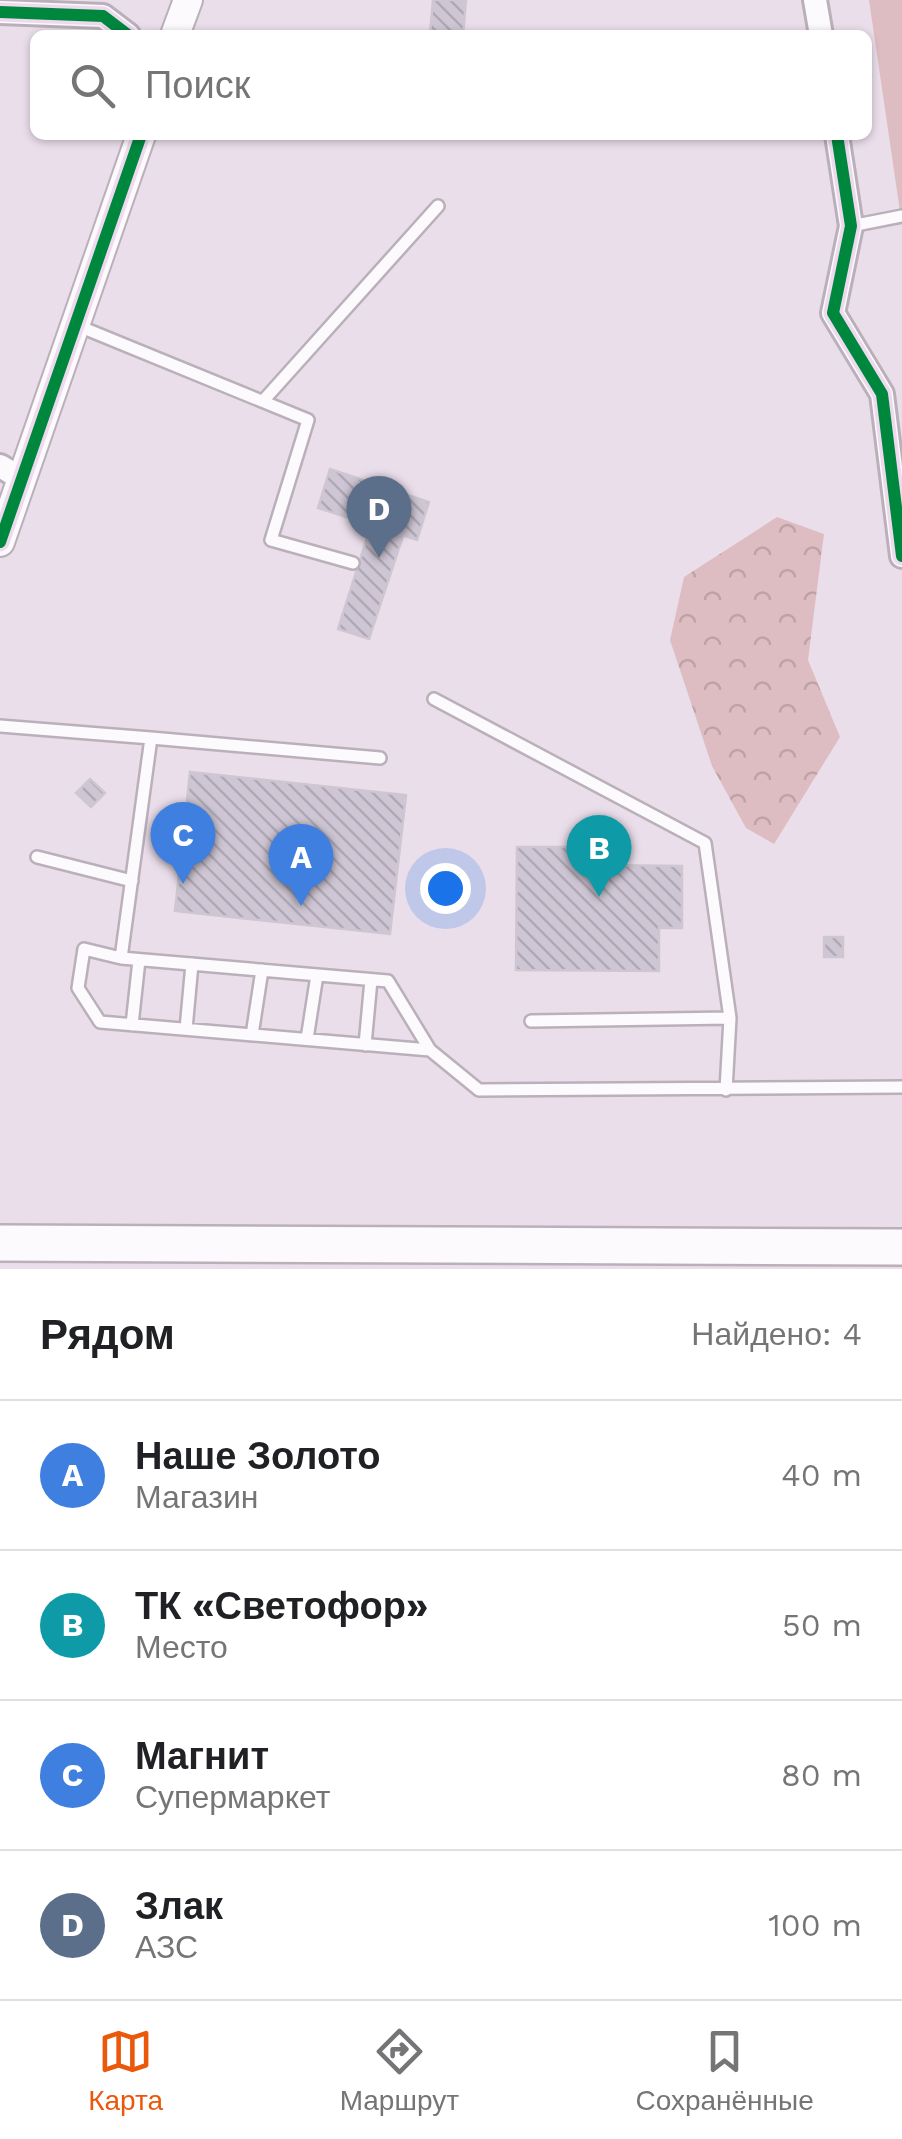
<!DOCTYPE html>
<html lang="ru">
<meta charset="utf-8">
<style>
:root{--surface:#fff;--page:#f2f2f2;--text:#202124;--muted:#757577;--line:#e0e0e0;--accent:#ea580c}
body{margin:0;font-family:"Work Sans",sans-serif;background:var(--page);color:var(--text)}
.you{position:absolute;left:445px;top:888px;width:35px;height:35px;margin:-25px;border:8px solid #fff;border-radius:50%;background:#1a73e8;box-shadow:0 0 0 15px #1a73e833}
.badge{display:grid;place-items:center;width:65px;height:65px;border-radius:50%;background:var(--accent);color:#fff;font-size:32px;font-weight:700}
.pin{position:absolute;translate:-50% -82px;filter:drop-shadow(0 2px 5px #0008)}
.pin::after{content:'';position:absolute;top:52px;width:35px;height:30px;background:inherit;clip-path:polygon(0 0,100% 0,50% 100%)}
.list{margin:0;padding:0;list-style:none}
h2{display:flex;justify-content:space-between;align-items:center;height:130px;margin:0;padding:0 40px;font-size:42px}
h2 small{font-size:32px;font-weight:400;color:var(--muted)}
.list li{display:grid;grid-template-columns:65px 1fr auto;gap:30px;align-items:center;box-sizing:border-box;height:150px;padding:0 40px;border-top:2px solid var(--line)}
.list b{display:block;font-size:38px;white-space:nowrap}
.list p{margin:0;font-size:32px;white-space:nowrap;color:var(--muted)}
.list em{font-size:32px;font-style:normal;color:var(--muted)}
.icon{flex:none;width:55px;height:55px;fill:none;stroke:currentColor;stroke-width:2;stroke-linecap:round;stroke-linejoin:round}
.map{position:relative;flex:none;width:902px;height:1269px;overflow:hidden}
.search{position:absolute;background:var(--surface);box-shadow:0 2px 8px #0004;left:30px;right:30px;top:30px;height:110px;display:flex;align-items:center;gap:25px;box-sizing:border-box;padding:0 35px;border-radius:15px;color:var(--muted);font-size:38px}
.sheet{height:730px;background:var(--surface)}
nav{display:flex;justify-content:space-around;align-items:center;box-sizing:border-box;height:140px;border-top:2px solid var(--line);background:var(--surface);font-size:28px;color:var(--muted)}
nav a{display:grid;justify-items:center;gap:5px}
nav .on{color:var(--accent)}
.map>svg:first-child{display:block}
.forest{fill:url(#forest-crowns)}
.garden{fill:#debdc2}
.building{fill:url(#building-back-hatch);stroke:#cec7d2;stroke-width:2.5}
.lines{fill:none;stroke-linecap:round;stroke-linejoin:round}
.service-casing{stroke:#bab0ba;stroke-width:16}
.minor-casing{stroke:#bab0ba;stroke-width:28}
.tertiary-casing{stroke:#bab0ba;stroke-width:32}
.trunk-casing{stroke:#bab0ba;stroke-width:40}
.service{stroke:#fcfafc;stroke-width:11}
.minor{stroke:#fcfafc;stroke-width:22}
.tertiary{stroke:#fcfafc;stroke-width:28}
.trunk{stroke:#fcfafc;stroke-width:35}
.cycleway-casing{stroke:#eed9ef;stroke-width:19}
.cycleway{stroke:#00873e;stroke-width:12}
</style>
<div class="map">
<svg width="902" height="1269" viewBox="0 0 902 1269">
<defs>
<pattern id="forest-crowns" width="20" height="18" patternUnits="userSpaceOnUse" patternTransform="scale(2.5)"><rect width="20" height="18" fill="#debdc2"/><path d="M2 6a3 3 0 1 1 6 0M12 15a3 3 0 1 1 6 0" fill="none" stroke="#bea2a6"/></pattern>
<pattern id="building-back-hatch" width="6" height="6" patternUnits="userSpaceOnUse" patternTransform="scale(2.5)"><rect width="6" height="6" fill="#cec6d4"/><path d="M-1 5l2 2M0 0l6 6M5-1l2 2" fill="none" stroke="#b0a9b5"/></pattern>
</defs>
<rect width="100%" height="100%" fill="#eadeea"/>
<path class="forest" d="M777,517L824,534L808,660L840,737L774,844L746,828L712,766L670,640L684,577Z"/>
<path class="garden" d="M869,0H902V225Z"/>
<path class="building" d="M433,0H466L463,35H430Z
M330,469L429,502L417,540L318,508Z
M371,525L403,536L369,639L338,629Z
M190,772L406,795L390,934L175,911Z
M90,779L105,793L91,807L76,793Z
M517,847H599L598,865L682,866V928H659V971L516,970Z
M824,937H843V957H824Z"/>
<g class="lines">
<g class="service-casing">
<path id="service" d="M851,226L902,216
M76,325L308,420L271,540L353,563
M263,401L438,206
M434,699L705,843L730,1018
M0,726L151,738L121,958L388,981L430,1050L479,1090L902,1087
M151,738L380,758
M37,857L132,881
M121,958L84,949L78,988L100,1022L430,1050
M531,1021L730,1018L726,1090
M132,1025L139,960
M186,1029L192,964
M252,1035L262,970
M307,1039L317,975
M365,1045L371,980"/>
</g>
<g class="minor-casing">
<path id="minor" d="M815,0L821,35
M0,12L103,16L128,35
M837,135L851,226L833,313L882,394L902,556
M0,466L20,478"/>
</g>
<g class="tertiary-casing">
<path id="tertiary" d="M175,35L188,0
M0,542L141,135"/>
</g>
<g class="trunk-casing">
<path id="trunk" d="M0,1243L902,1247"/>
</g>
<use href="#service" class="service"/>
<use href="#minor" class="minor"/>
<use href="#tertiary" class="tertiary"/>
<use href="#trunk" class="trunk"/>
<g class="cycleway-casing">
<path id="cycleway" d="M0,12L103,16L128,35
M837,135L851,226L833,313L882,394L902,556
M0,542L141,135"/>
</g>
<use href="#cycleway" class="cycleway"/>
</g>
</svg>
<div class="you"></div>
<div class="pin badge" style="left:301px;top:906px;background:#3f7fe0">A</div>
<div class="pin badge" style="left:599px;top:897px;background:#0f9aa8">B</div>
<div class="pin badge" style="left:183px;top:884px;background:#3f7fe0">C</div>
<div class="pin badge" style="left:379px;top:558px;background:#5c6f8a">D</div>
<div class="search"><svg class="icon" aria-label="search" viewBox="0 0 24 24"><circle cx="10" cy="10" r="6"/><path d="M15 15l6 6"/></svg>Поиск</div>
</div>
<section class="sheet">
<h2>Рядом<small>Найдено: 4</small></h2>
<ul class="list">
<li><span class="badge" style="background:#3f7fe0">A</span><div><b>Наше Золото</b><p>Магазин</p></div><em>40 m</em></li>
<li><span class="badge" style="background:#0f9aa8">B</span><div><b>ТК «Светофор»</b><p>Место</p></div><em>50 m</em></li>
<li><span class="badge" style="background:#3f7fe0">C</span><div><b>Магнит</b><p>Супермаркет</p></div><em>80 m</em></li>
<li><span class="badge" style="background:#5c6f8a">D</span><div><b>Злак</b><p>АЗС</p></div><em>100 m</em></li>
</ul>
</section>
<nav>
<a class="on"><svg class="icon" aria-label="map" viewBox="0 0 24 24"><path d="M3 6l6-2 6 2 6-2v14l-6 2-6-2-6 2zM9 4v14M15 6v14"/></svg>Карта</a>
<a><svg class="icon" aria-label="directions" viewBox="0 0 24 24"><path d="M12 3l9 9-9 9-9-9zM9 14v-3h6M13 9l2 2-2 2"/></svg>Маршрут</a>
<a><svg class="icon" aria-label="saved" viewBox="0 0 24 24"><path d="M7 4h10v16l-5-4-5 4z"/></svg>Сохранённые</a>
</nav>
